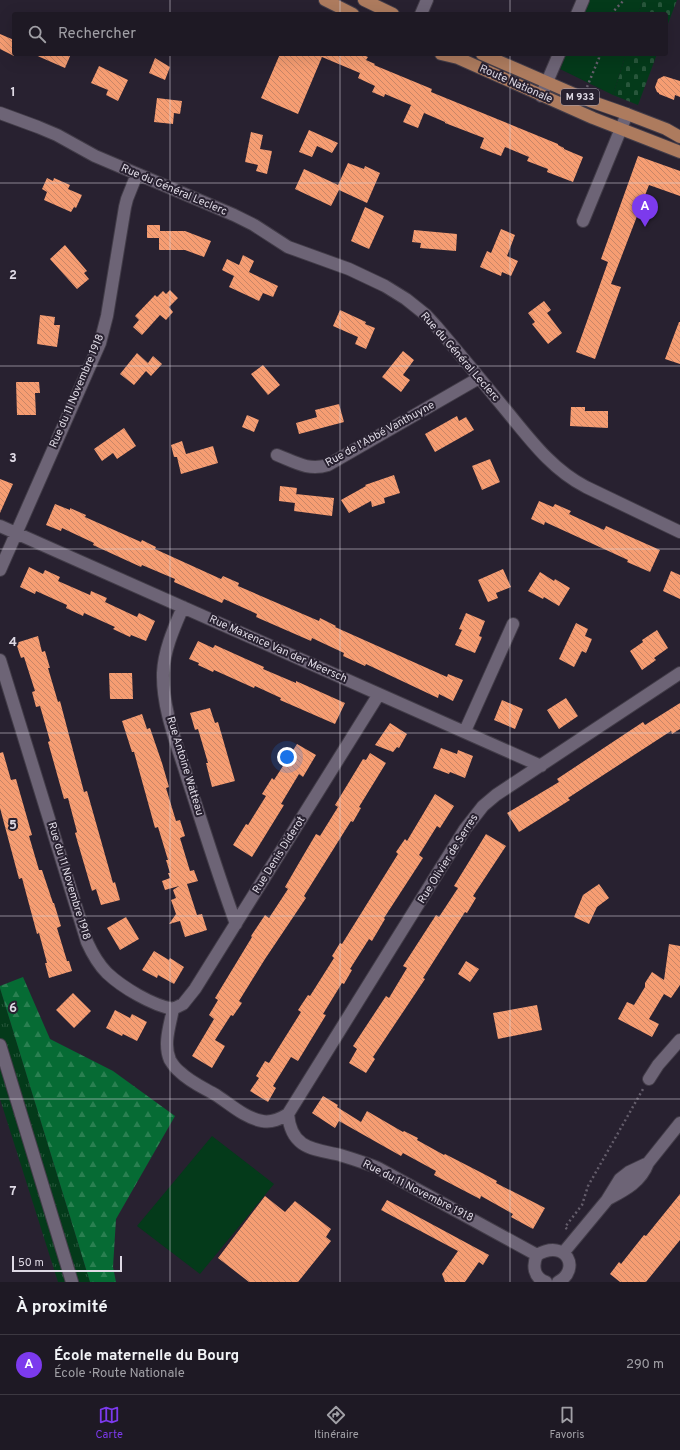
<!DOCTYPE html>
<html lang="fr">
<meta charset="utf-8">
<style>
:root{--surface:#1e1924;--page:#26222c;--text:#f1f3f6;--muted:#a1a0a6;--line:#3c3841;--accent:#7c3aed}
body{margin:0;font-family:Overpass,sans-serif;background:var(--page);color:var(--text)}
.scale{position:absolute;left:12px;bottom:10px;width:110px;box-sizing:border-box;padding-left:4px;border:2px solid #dfdae5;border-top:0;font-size:11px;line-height:14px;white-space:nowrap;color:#dfdae5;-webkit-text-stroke:3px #282130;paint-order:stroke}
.you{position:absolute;left:287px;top:757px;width:14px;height:14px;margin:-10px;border:3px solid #fff;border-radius:50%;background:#1a73e8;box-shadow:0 0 0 6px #1a73e833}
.badge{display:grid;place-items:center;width:26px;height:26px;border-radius:50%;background:var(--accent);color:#fff;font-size:13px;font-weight:700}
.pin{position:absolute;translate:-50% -33px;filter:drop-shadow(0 1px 2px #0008)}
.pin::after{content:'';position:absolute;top:21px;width:14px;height:12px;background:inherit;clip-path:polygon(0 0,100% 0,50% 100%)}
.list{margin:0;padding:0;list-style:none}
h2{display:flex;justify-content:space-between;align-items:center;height:52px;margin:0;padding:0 16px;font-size:17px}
h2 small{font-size:13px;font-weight:400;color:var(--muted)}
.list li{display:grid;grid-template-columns:26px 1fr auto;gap:12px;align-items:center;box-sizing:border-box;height:60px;padding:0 16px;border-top:1px solid var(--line)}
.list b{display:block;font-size:15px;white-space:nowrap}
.list p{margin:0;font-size:13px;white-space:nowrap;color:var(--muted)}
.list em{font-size:13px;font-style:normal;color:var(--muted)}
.icon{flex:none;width:22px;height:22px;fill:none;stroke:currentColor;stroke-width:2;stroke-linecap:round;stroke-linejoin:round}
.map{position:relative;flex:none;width:680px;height:1282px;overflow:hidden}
.search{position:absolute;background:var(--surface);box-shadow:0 4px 16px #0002;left:12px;right:12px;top:12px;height:44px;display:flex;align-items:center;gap:10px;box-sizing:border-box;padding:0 14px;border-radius:4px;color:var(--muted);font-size:15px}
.sheet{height:112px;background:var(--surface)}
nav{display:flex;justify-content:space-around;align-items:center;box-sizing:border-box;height:56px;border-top:1px solid var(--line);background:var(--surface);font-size:11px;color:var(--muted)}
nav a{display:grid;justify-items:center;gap:2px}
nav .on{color:var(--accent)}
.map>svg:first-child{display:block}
.grass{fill:url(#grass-tufts)}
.forest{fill:url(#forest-firs)}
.cemetery{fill:url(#cemetery-stones)}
.park{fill:#043a1a}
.building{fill:url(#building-back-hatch)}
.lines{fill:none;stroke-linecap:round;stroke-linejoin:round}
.minor-casing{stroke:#423c48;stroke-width:14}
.major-casing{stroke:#423c48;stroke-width:14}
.path{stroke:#645d6b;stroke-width:2.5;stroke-dasharray:2 3;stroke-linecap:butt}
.minor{stroke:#6d6476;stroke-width:12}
.major{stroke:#ad7b5e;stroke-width:12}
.grid{fill:none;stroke:#dfdae5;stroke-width:1;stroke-opacity:0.55}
.labels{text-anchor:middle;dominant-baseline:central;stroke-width:4;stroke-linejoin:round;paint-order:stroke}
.shield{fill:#282130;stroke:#a8a2af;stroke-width:1}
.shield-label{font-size:10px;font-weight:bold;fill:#dfdae5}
.street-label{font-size:11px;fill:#dfdae5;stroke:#282130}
.grid-label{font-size:13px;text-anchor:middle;font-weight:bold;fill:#dfdae5;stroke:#282130;stroke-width:4;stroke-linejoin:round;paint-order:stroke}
</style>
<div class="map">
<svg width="680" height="1282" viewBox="0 0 680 1282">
<defs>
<pattern id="grass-tufts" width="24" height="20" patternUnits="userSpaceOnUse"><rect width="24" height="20" fill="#043a1a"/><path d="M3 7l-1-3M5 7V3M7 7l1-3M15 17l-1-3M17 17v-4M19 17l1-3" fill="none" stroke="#28563b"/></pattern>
<pattern id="forest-firs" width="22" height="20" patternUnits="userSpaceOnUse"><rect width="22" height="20" fill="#066b34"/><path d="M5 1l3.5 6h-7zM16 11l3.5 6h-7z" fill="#2a8051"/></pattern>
<pattern id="cemetery-stones" width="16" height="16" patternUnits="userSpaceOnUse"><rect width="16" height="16" fill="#043a1a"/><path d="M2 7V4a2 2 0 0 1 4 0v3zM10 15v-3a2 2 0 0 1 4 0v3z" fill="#28563b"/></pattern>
<pattern id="building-back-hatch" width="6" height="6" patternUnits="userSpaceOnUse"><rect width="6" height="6" fill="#f69d72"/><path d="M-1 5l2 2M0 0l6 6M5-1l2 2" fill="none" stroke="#c98667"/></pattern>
</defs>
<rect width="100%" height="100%" fill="#282130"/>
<path class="grass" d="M0,988L90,1282H58L0,1099Z"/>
<path class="forest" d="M23,977L50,1039L113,1071L175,1116L116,1219L113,1267L116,1282H90L0,988V986Z"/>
<path class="cemetery" d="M643,0H677L666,29V14H638Z
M626,54H657L638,105L613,95Z"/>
<path class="park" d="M589,0H643L638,14H583Z
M566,54H626L613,95L560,69Z
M212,1136L274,1184L200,1274L137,1226Z"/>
<path class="building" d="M0,34L14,40V56L0,49Z
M33,54H71L65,68Z
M280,54H361L368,57L366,60L375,64L374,65L432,89L431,92L558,144V145L564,148V149L583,157L573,182L547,172L548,169L527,161L529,157L505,147L501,156L480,148L484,138L445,123V122L424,113L418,128L403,122L411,105L385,94L384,97L372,92L375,86L358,78L360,73L322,57L298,114L261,98Z
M155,58L170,67L165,80L149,73Z
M99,66L128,80L118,101L106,95L108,90L91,83Z
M664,76L680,81V97L675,95L674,100L659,94V93L657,92L655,87L658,79Z
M157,98L182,101L180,114L174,113L173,124L154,122Z
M309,130L338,143L332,153L317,146L312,157L299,152Z
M251,132L263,135L260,149L272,151L267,174L256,171L258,165L245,162Z
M638,156L680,171V196L649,185L611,284L621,287L595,359L576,352L608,262L601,259Z
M348,163L364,169L365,166L380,173L367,203L339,190L331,206L295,189L304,169L338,185Z
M47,178L53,181L54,178L70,185L68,189L82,195L76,208L74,207L71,212L44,200L47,192L42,189Z
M365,207L384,216L369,249L351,241Z
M147,225H160V231H185L211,241L204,257L185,250H159V238H147Z
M501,229L515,235L507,256L518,261L511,276L502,272L501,276L480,267L487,251L491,253Z
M414,230L457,234L456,251L420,248L421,243L412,242Z
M65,245L87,271L84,273L89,279L77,289L50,259Z
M243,255L254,261L249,272L278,286L273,297L263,293L259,301L229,287L234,276L222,270L227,259L239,265Z
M170,290L178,298L169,307L173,312L166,320L160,315L142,335L133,327L139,320L135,316L155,295L157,297L163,291L166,294Z
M544,301L551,310L547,313L562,333L548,344L532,324L535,322L528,313Z
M340,310L366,322L365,324L375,328L366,349L355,344L358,337L333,326Z
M40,315L55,317L54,325H60L57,347L37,344Z
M679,322H680V364L665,359Z
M403,351L414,360L403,375L410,380L401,392L382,377Z
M137,353L148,363L153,356L162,364L151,376L146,371L134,385L120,374Z
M263,365L280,385L268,395L251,374Z
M16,382H39L40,393H35L36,415H17Z
M339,404L344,422L299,434L296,423L317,417L315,410Z
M571,407H585V411H608V428L570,426Z
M247,415L259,420L254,432L242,427Z
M457,416L459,421L466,417L474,430L435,452L425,434Z
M124,428L136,446L117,459L113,453L102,461L94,449Z
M182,441L186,454L213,446L218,463L181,474L177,457H174L171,445Z
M490,459L500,482L482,490L472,466Z
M394,475L400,493L384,498L385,503L372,507L371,501L349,513L341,500L366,486L365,485Z
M0,479L13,484L0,513Z
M280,486L297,488L295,503L279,501Z
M296,494L334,498L332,516L294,511Z
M539,501L553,507L555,504L571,511L569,514L604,530L606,526L660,550L650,572L627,562L628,560L545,522L544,525L531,519Z
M55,504L70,510V508L86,515L85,517L141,542L142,540L156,547L155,549L221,579L223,576L239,583L238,586L319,621L320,618L336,626L335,627L447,677L448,674L463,680L453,701L439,694L438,698L366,664L365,666L343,656L344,653L312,638L311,641L256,617L257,614L224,599L222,603L174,582L175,579L142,565L141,567L93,545L94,543L62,528L61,531L46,525Z
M29,567L43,574L45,570L60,577L58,581L90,595L91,591L107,598L105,602L137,617L139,613L155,621L146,641L131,635L130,637L113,629L115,627L84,613L83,616L66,608L67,605L36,591L35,594L20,587Z
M503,569L511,587L496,593L498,598L488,602L478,580Z
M671,571L680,575V599L663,591Z
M540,572L554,581L555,579L570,588L559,606L544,597L543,599L528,591Z
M466,613L485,621L479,636L482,637L475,653L455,645L462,630L459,629Z
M576,623L588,629L585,636L592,639L586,653L582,651L574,667L559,659Z
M657,630L668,648L654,658L656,660L642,670L630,651L643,642L642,640Z
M38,636L42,652L45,651L50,668H48L58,702L60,701L84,792L87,791L113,883L115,882L120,900L101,905L96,889L92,891L82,857L75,833L77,832L68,798L64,799L48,742L50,741L40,706L36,707L32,692L35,691L24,657L21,658L16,643Z
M198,641L213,648L215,645L264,667L263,669L296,683V681L345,703L335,724L280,700L281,698L255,686L254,688L214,670L213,672L198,665L199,663L189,659Z
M109,673H132L133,699H110Z
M566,698L578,716L559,729L547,710Z
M502,700L523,709L515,729L494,720Z
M680,703V729L672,734L671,731L568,798L570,800L519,832L507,813L559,782L557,779L643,722L645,725Z
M210,708L215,723L218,722L235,781L212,787L206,763H208L198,729L195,730L190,713Z
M142,714L147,729L150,728L162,763L169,787L166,788L176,821L180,820L185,836L180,838L190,871L194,870L198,881L187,884L197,915L202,914L207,930L185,937L180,921L169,924L176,914L171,900L176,898L173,890L179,886L165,890L162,881L170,878L168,873H170L166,860H168L158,827L155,828L134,752H132L122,721Z
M390,723L407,734L399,748L397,747L393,752L375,745Z
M297,744L316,755L303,777L299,774L281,804L284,805L252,857L233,845L246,824L248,825L266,796L262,794L272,778L274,780Z
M441,748L457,754L458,750L473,756L465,778L450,772L449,774L433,768Z
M3,752L11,780L16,779L32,835L29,836L39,870H42L53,903H54L61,926L57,928L67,961H69L72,971L49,978L45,963H47L39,933L37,934L22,878L19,879L0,808V753Z
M370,753L386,763L359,807L361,808L353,822L351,821L304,896L306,898L265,959L239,1001L242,1003L233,1016L231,1015L215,1040L225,1046L212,1068L192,1056L214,1019L209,1015L218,1000L215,998L252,937L251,936L265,915L269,918L288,889L285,887L303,856L316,834L320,836L338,807L335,805L363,759L366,760Z
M435,794L454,806L440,828L437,826L419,855L423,858L384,918L385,919L372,941L369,939L350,969L352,970L344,984L342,983L323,1014L326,1015L298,1061L291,1057L273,1086L276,1088L268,1102L250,1091L259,1078L256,1076L265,1061L269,1063L301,1012L298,1010L308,995L310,996L334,958L332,956L340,943L342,944L398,854L396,852L405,839L407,841Z
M486,834L506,846L473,896L476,898L467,913L465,912L423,978L425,979L373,1057L375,1059L366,1073L349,1063L357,1049L353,1046L386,996L389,998L407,968L403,966L436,915L439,917L458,888L454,886Z
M599,884L609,898L597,907L589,924L574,917L583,895Z
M126,917L139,939L120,950L107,928Z
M669,944L680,946V985L671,998L664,994L649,1019L659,1024L652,1037L618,1019L627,1002L634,1005L645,987V983L652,972L664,980Z
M154,951L169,960L170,958L184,967L174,984L158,975L157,978L142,970Z
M466,961L479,969L470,982L458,974Z
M73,993L91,1011L74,1028L56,1010Z
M537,1005L542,1030L498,1039L493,1013Z
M115,1010L130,1018L132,1014L147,1022L137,1041L123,1034L122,1036L106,1028Z
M323,1096L338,1105L337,1107L361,1122L367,1111L403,1132L404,1131L418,1138L417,1140L444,1155L445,1154L482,1173L497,1181L496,1183L545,1208L533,1229L511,1217L513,1214L481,1196L480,1199L434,1175L436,1171L403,1153L401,1156L339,1121L335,1128L312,1113Z
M680,1194V1240L646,1282H620L610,1274L619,1262L621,1264L644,1235L646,1236Z
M265,1196L285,1212L295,1201L331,1229L326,1237L331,1241L298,1282H249L218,1258Z
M387,1200L489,1255L483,1265L479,1262L465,1282H445L442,1274L458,1251L381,1210Z"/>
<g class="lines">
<g class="minor-casing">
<path id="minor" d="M421,14L427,0
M577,14L583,0
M541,96L559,54
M0,113L38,127L57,135L95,156L234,215L254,225L288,247L349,269L385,286L406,299L426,315L436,326C459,353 482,381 505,409C529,438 551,469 586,487L680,532
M583,221L627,114
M277,455C295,462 308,471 328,465L479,378
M0,526L541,766
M0,570L100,343L107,316L125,207L127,199L137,174
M183,607C174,628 164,650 163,673C162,708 177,744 187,777C203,826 218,875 236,924
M0,660L87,942C92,953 98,964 107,973C123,988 152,1005 173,1009C170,1025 163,1044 170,1060C173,1065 176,1069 180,1072C190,1082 204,1088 216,1095C230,1104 245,1118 262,1121C272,1123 280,1119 288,1114C291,1148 312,1149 340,1155C353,1159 366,1163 378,1168L537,1255
M465,731L513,624
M173,1009L183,1004L195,989L379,694
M0,1045L72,1282
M649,1079L658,1065L680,1040
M288,1114L465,829L483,806L496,795L680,673
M608,1199C625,1190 641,1182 648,1163L680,1123
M563,1253L607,1200L620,1179L629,1172L648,1163
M546,1282C534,1278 532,1266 537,1255C567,1238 581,1270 558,1282"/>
</g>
<g class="major-casing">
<path id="major" d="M325,0L353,14
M364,0L393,14
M441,54L458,58L593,118L680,152
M482,54L590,101L627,114L666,129L680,137"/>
</g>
<path class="path" d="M611,14L624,0
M587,87L599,58V54
M567,1229L565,1227L582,1205L588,1186L643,1089"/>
<use href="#minor" class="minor"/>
<use href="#major" class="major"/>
</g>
<path class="grid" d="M170,0V14M340,0V14M510,0V14M170,54V1282M340,54V1282M510,54V1282M0,183H680M0,366H680M0,549H680M0,733H680M0,916H680M0,1099H680"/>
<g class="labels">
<rect class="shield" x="561" y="89" width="38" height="16" rx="3"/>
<g class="shield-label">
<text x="580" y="97">M 933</text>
</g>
<g class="street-label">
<text transform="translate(516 84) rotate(24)">Route Nationale</text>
<text transform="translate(174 190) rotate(23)">Rue du Général Leclerc</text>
<text transform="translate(460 357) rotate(49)">Rue du Général Leclerc</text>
<text transform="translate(77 391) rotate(-67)">Rue du 11 Novembre 1918</text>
<text transform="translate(380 434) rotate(-29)">Rue de l'Abbé Vanthuyne</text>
<text transform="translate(278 649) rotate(24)">Rue Maxence Van der Meersch</text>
<text transform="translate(185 766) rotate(73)">Rue Antoine Watteau</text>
<text transform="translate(279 855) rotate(-58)">Rue Denis Diderot</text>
<text transform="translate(448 859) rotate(-58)">Rue Olivier de Serres</text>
<text transform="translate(69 881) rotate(73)">Rue du 11 Novembre 1918</text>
<text transform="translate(418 1191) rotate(27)">Rue du 11 Novembre 1918</text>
</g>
</g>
<g class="grid-label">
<text x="13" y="96">1</text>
<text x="13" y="279">2</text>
<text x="13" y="462">3</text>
<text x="13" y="646">4</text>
<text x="13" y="829">5</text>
<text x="13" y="1012">6</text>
<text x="13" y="1195">7</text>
</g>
</svg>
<div class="scale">50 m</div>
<div class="you"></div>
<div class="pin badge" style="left:645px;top:227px">A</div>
<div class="search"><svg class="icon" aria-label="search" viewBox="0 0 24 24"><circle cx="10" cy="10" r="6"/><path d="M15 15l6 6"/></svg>Rechercher</div>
</div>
<section class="sheet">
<h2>À proximité<small></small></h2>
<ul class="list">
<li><span class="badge">A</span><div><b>École maternelle du Bourg</b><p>École · Route Nationale</p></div><em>290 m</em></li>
</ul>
</section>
<nav>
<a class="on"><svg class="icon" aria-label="map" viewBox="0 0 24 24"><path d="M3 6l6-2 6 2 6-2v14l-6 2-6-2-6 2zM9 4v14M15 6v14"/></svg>Carte</a>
<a><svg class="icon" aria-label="directions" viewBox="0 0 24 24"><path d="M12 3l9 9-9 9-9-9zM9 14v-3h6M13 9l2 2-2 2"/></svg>Itinéraire</a>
<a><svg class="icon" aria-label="saved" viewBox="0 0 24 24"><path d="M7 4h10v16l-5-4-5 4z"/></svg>Favoris</a>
</nav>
